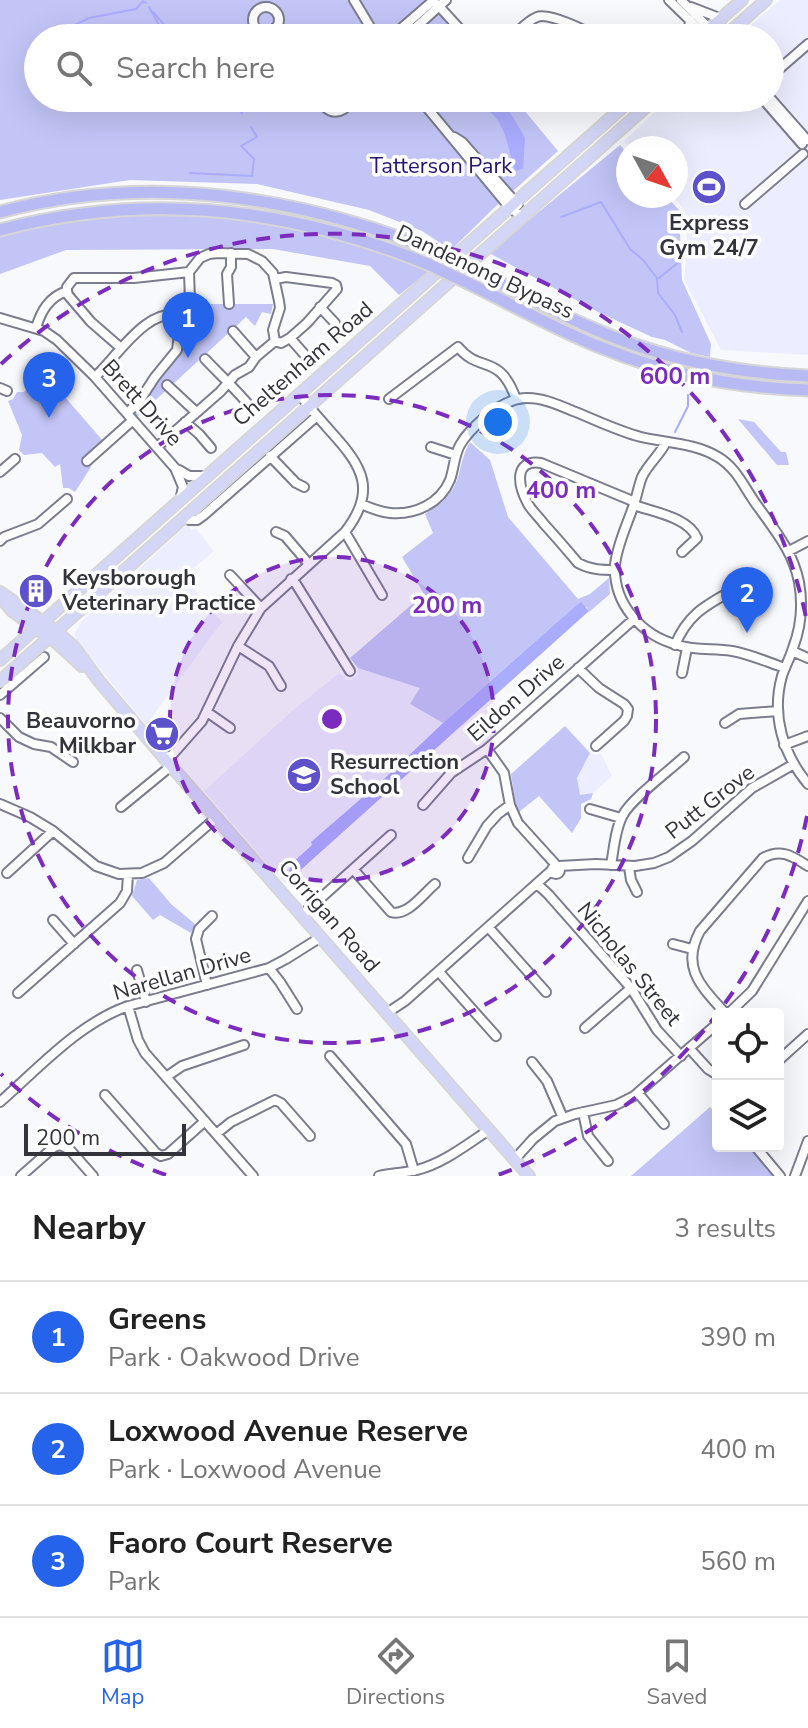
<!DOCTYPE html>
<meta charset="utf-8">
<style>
:root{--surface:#fff;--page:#f6f6f6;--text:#222;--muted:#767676;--line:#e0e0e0;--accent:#2563eb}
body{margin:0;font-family:"Nunito Sans",sans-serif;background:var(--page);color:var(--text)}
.controls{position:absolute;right:24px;bottom:24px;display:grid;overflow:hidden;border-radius:8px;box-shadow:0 8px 32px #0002}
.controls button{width:72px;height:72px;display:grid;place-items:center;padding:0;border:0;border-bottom:2px solid var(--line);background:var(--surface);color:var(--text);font:40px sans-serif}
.compass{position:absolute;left:616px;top:136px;width:72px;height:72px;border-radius:50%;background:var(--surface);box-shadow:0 8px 32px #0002;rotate:130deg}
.scale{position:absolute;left:24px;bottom:20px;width:162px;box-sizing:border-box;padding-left:8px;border:4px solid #33333b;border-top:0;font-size:22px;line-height:28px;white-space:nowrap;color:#33333b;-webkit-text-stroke:6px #fff;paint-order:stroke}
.you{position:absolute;left:498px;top:422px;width:28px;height:28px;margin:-20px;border:6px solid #fff;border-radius:50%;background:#1a73e8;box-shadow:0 0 0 12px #1a73e833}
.badge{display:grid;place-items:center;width:52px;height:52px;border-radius:50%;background:var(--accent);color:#fff;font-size:26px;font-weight:700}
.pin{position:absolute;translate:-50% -66px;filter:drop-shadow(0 2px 4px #0008)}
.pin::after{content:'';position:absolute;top:42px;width:28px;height:24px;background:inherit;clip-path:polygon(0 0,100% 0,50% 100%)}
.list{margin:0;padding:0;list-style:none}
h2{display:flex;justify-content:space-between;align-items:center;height:104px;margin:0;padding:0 32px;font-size:34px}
h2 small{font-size:26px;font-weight:400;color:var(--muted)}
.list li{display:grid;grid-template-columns:52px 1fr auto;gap:24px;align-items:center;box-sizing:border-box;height:112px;padding:0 32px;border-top:2px solid var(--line)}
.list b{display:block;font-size:30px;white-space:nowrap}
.list p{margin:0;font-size:26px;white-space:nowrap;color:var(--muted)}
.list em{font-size:26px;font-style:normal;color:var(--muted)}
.icon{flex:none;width:44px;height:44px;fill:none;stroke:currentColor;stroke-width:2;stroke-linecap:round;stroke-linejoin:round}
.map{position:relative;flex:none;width:808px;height:1176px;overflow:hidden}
.search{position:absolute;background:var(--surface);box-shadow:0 8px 32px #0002;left:24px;right:24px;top:24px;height:88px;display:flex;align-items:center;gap:20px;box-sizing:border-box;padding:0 28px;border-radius:44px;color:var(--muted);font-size:30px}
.sheet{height:440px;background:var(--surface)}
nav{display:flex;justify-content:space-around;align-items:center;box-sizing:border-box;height:112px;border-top:2px solid var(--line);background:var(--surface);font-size:22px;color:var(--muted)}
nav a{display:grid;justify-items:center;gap:4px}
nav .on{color:var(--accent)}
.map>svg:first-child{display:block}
.built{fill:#ecedfe}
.green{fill:#c2c5f6}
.water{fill:#aaacfe}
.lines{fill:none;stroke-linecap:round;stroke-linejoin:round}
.stream{stroke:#aaacfe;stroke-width:2}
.minor-casing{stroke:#7b7d8f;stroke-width:12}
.major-casing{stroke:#d6d6d8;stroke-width:14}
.highway-casing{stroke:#d6d6d8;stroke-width:15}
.minor{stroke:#fff;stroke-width:8}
.major{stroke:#d4d6f8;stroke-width:10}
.highway{stroke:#b8bbf3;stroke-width:11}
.highway-bridge-casing{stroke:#d6d6d8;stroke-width:15;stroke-linecap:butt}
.highway-bridge{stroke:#b8bbf3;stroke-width:11}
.ring{fill:none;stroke:#7b2cbf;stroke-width:4;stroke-dasharray:14 10}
.labels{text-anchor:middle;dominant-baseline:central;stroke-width:7;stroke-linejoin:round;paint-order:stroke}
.park-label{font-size:22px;fill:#271370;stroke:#fff}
.poi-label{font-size:22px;font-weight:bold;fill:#33333b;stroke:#fff;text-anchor:start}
.street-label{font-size:22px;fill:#33333b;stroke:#fff}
.centre{fill:#7b2cbf;stroke:#fff;stroke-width:4}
.ring-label{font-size:24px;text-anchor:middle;font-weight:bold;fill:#7b2cbf;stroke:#fff;stroke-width:7;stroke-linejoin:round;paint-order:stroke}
</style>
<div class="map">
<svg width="808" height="1176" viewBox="0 0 808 1176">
<rect width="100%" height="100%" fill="#f8f9fd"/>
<path class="built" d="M780,0H808V355L721,350L684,279L687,248L685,211L672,196H676V148H630L624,141L670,98H770V38H736Z
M188,524L191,530L196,529L214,551L184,576L222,622L146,725L76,639L74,634L82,621Z
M358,668L421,688L410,704L443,723L292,863L290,871L294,876L285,884L204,791L292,711L339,673L346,680H351L358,675Z
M590,753L595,755L601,754L612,776L593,793L580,795L577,778Z"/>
<path class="green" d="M0,0H433L464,38H38V98H514L558,151L495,207L451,250L422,231L369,210L257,184L130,180L0,200Z
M620,145L628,154V196H666L679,210L682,280L711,344L710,357L691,353L665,340L652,337L598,312L489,253Z
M165,215L219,217L295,229L367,245L428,272L399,295L370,266L273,249L66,250L0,274V237C54,222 108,216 165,215Z
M192,304H273L271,314L262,312L255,326L246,317L136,418L133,415C142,406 146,397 153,387C163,371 176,359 184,342L187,341L188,331L183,329L186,320L189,322L196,310L191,308Z
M44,373L104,442L85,461L91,467L75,492L69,488H63L60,464L55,467L42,453L24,455L19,450L22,435L8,401L13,399L17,392H24Z
M738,419L754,422L781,452H786L789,465H777Z
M470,442L490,460L508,517L578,599L590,594L609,578L610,594L589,612L587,607L573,608L443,723L410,704L420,688L358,668L350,658L424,594L402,557L433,533L425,514C442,504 454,493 459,474C462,462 464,452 470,442Z
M565,726L590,753L577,778L580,795L593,793L591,799L581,804V818L572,833L539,796L519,812L515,803L511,774Z
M149,878L171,904L195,924L191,933L160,915L153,920L132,896L137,880Z
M710,1107L718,1115V1146H748L752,1149L776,1176H631Z"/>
<path class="water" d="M452,98H498L513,117L525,138L523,169L515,171C508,150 506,118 483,108C473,103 462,105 452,98Z
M581,602L589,611L294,876L289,871L292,863L312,845L311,842L386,777L443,723L573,608Z"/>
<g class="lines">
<path class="stream" d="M149,7L166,38
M153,12L176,38
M48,38L89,18L136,9L143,1L146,3
M30,48L38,43
M227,98L242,113
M172,105L179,98
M190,173L252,176L254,159L241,146L257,137L251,127
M561,217L601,202L630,249L643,260L657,278L658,293L675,315L682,332
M659,278L680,261
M675,432L688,406V395"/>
<g class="minor-casing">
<path id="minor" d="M354,0L369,25L373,38
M669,0L708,38
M681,0L719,38
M437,4L468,38
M691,7L722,19
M253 20a13 13 0 1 1 26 0a13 13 0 1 1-26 0Z
M276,27L289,38
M390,38L434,0
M404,38L446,0
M511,38C519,31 527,21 537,17C549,12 587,31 598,38
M685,38L689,29L690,20
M770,77L808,44
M322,98L325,107C331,113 337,113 344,109L348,98
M419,98L510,208L523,217
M521,98L527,106H535L547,98
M762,98L802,144
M770,98L807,140
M454,137L462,142L518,205
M745,204L803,154
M67,291V287L74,278H134L189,272
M67,291L68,295L91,322L121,348
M229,304L227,274L231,267V253
M320,307L335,323
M0,318L44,331L57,340L95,377L175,468L183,487L180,500
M36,328C41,311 49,297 67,291
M233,331L256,357
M290,338L305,355
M275,341L281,343L290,338L307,323L337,289L336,285L332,283L286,277L275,279
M205,359C221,376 238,391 252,409
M95,377C118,356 148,304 184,316
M167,385L196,412
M0,388L7,391
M389,399L458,347C480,374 499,352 516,399
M127,413L138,403L155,377L177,350L180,327L190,301L189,272L200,258L209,254L218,253L248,254L262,261L273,273L279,301L280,308L273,330L275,341L256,357L249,367L235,375L220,392L157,447
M185,422L199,434L211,448
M666,442C660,455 648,464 642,477C638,487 637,497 633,507C627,525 617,545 615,565C613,604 642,636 678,645C696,651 714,648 732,651C750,654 767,662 785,668
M431,447L456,455
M270,456L296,483L304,487
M87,461L133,420
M179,470L189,476H208
M0,472L15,459
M361,504C370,508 380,512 390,513C415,515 440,504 450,480C454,469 454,456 460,445C466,434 475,426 484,418C517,390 536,395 573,411C596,420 618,431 641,437C666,443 695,443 718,457C738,469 745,490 759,508C776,532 793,552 799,582C803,604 801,627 793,648C790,658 785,667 782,676C771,715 783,754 808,784
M634,505C653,512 688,517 697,538L682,552
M185,516L189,520H197L204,515L317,416
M276,532L285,536L308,563
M345,532L382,595
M0,541L4,537L38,524L67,499
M789,551L808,541
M616,570C602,570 591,570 578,563C567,550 556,537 544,524C539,517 532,511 528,504C518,486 513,459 541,463L635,502
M230,575L261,608
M291,579L296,584L350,671
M675,645C688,614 705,606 733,590
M238,646L269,666L281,686
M792,651L808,658
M578,668L599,688L624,704L628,709L627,716L624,721L596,746
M682,673L687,648
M0,695L44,657
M207,712L230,728
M0,718L19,737L34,744L51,747L73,762
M725,723L739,714L778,711
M784,745L808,736
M487,749L504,773L510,805L518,823L557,866
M165,759L172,755L202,721L238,646L261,608L345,532C377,491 363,467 332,433C321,421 310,408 300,395
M0,804L30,817L53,831L96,866L119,874L142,873L164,863L216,818
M423,805L451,773L487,749L634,619
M121,807L171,766
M590,809L621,818
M468,858L487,826L498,814L510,805
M611,865C614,849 615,829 623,815C631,799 669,771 684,757
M552 870a4 4 0 1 1 8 0a4 4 0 1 1-8 0Z
M559,866L596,864L635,866L654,863L669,857L692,841L752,788L794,764
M629,867L631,880L637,892
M353,869L391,912C407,917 423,894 435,884
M7,873L53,831
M537,884L548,894L631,988L657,1030L681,1056
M302,915L391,835
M53,920L74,944
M489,928L546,992
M673,944L692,949
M269,968L280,982L297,1009
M137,970L146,1002
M439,972L496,1036
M207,985L196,939L199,929L212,916
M18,993L120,903L127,891L128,874
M128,1006L138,1040L145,1053L253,1176
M387,1013L405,1001L552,870
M726,1014C702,987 680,968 700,931L763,858C781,848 792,856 808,866
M728,1014L752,991L808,901
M585,1028L631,988
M689,1048L708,1069L718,1075
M330,1056L406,1144L414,1171
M778,1061L808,1034
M532,1062L547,1081L563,1118
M166,1077L182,1066L244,1045
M638,1093L664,1124
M105,1095L156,1153L161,1156L168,1154L205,1121
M0,1102C40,1067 78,1024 128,1006L269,968L286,959L321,937
M583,1112L588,1136L608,1161
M216,1134L231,1122L275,1100L281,1103L310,1136
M755,1146L780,1176
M515,1159L533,1139L555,1121L575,1114L616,1105L634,1096L718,1023
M21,1176L54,1147L60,1145L70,1150L93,1176
M379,1176C391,1173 404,1173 417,1170C444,1163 466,1145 489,1130
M795,1176L808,1141"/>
</g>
<g class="major-casing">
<path id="major" d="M699,38L742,0
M723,38L766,0
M0,592L56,631L74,647L99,681L165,759L529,1176
M0,596L12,611L57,643L82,666
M0,660L633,98
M0,681L656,98"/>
</g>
<g class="highway-casing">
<path id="highway" d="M0,212C148,172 302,196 442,254
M0,230C148,191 290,207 430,265
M479,272C517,292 555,312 594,329C662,359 734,373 808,376
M468,283C513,305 558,331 605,349C670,375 739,388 808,390"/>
</g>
<use href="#minor" class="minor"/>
<use href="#major" class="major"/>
<use href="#highway" class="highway"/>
<g class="highway-bridge-casing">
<path id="highway-bridge" d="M442,254L479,272
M430,265L468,283"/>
</g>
<use href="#highway-bridge" class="highway-bridge"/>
</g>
<circle cx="332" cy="719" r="162" fill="#7b2cbf" fill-opacity=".12"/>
<g class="ring">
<circle cx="332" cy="719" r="162"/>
<circle cx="332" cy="719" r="324"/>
<path d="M807 816A485 485 0 0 1 498 1175M166 1175A485 485 0 0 1 1 1074M1 364A485 485 0 0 1 807 622"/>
</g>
<defs>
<g id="stadium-disc" transform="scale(1.8)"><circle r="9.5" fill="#5d52cb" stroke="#fff"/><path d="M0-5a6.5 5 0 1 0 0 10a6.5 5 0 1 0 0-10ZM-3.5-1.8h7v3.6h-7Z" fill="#fff"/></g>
<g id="building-disc" transform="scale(1.8)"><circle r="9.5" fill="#5d52cb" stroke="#fff"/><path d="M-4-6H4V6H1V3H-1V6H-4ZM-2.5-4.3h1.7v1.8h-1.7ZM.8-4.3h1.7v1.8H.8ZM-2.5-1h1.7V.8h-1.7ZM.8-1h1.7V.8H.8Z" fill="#fff"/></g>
<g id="supermarket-disc" transform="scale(1.8)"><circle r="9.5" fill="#5d52cb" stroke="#fff"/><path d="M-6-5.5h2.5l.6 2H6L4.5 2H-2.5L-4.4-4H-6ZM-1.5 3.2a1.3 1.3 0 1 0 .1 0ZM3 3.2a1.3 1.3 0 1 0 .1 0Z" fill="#fff"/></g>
<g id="school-disc" transform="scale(1.8)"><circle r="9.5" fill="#5d52cb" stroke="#fff"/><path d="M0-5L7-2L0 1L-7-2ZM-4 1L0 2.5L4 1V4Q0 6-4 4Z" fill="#fff"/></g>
</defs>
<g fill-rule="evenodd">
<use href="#stadium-disc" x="709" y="187"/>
<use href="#building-disc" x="36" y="591"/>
<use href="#supermarket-disc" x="162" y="734"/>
<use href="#school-disc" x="304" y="775"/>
</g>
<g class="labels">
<g class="park-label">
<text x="441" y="166">Tatterson Park</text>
</g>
<g class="poi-label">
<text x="709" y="223" text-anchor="middle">Express<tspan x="709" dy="25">Gym 24/7</tspan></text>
<text x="62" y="578">Keysborough<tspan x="62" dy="25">Veterinary Practice</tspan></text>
<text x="136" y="721" text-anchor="end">Beauvorno<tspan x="136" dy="25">Milkbar</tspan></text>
<text x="330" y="762">Resurrection<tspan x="330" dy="25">School</tspan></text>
</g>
<g class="street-label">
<text transform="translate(485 272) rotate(25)">Dandenong Bypass</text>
<text transform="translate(303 364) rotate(-41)">Cheltenham Road</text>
<text transform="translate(142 403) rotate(48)">Brett Drive</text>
<text transform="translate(516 698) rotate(-41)">Eildon Drive</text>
<text transform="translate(710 802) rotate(-38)">Putt Grove</text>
<text transform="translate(329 916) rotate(49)">Corrigan Road</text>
<text transform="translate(629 964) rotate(51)">Nicholas Street</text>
<text transform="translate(182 974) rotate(-16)">Narellan Drive</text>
</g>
</g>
<circle cx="332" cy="719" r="12" class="centre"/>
<g class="ring-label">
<text x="675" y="384">600 m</text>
<text x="561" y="498">400 m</text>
<text x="447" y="613">200 m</text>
</g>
</svg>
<div class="controls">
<button><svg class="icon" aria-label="locate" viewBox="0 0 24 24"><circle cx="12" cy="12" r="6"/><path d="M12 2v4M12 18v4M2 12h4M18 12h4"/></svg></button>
<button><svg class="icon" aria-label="layers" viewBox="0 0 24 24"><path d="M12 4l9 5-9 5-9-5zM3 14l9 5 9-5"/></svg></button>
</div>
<svg class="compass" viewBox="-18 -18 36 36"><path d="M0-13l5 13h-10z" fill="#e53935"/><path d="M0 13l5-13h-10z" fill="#767676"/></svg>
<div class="scale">200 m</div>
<div class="you"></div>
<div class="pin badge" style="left:188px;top:358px">1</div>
<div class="pin badge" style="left:747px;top:633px">2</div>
<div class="pin badge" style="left:49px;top:418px">3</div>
<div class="search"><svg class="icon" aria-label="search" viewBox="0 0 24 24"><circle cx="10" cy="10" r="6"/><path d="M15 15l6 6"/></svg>Search here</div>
</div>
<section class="sheet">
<h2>Nearby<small>3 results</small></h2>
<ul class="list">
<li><span class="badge">1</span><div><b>Greens</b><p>Park · Oakwood Drive</p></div><em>390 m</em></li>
<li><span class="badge">2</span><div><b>Loxwood Avenue Reserve</b><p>Park · Loxwood Avenue</p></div><em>400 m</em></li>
<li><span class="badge">3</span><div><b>Faoro Court Reserve</b><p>Park</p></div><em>560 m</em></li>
</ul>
</section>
<nav>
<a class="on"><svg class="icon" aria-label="map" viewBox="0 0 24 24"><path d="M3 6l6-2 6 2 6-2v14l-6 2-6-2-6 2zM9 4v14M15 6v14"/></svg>Map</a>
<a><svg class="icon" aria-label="directions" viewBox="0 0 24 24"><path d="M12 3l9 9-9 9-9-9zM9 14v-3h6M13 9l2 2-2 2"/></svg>Directions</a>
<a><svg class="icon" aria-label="saved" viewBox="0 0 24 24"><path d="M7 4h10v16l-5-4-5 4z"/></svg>Saved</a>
</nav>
